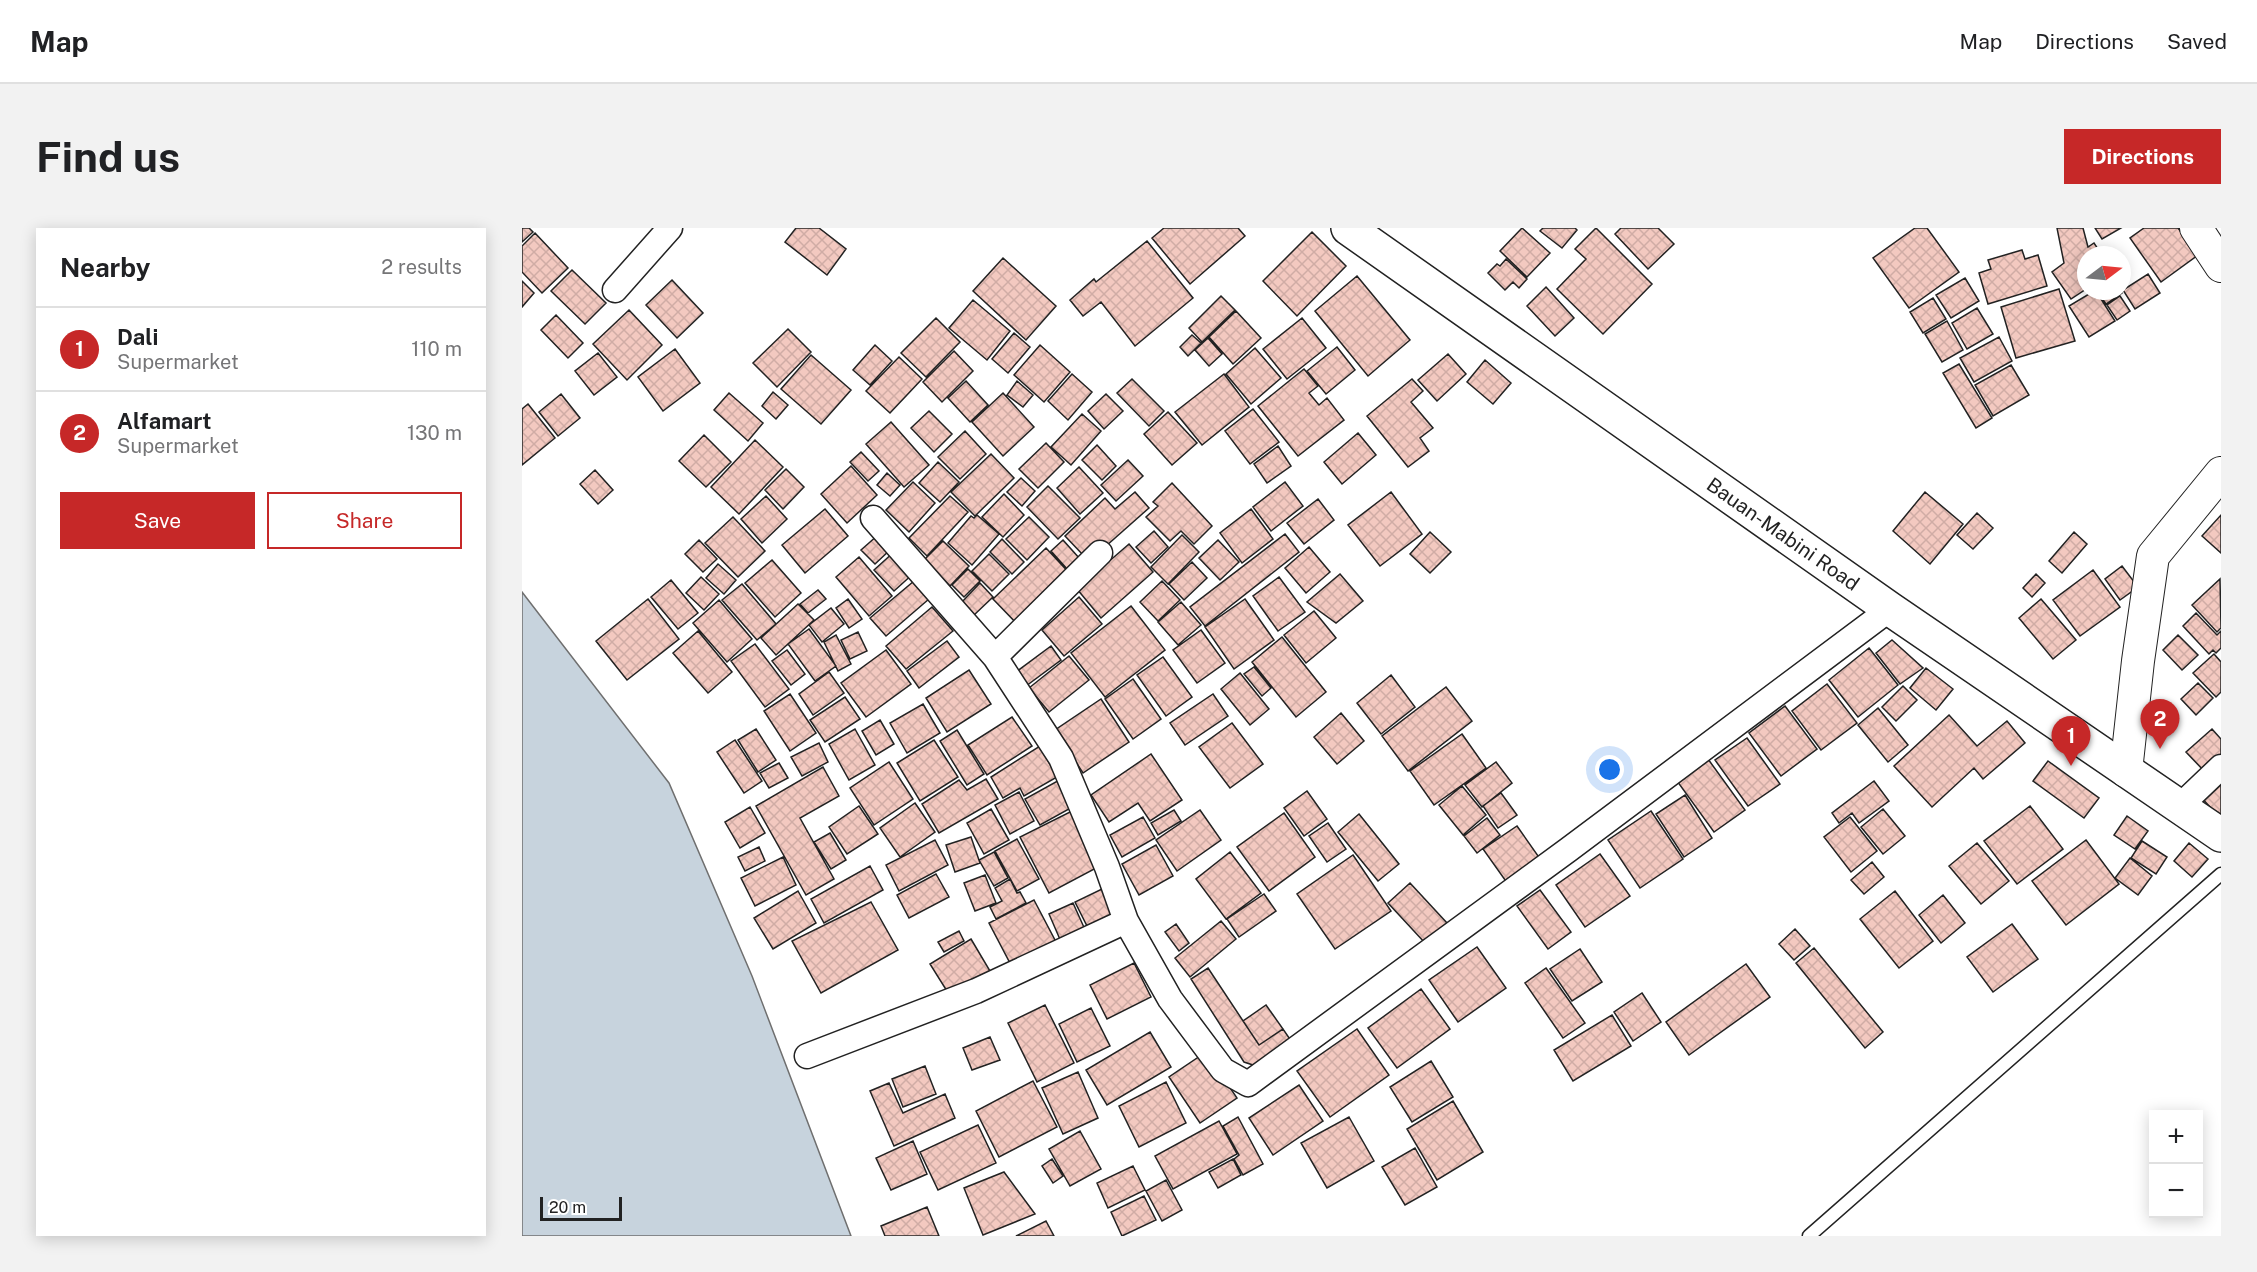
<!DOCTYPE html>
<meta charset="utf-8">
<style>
:root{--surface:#fff;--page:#f2f2f2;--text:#202124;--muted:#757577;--line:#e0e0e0;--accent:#c62828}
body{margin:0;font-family:"Public Sans",sans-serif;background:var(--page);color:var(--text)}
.controls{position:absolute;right:18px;bottom:18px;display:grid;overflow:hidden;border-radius:0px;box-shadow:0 3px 15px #0003}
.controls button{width:54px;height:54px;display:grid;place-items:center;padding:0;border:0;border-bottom:2px solid var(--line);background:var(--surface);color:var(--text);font:30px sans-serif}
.compass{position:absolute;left:1555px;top:18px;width:54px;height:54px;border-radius:50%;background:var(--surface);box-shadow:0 3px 15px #0003;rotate:74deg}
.scale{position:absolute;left:18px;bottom:15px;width:82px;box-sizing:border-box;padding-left:6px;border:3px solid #222;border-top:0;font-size:16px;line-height:21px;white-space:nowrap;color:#222;-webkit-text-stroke:4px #fff;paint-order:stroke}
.you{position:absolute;left:1088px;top:542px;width:21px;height:21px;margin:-15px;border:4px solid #fff;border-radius:50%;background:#1a73e8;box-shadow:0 0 0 9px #1a73e833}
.badge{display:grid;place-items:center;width:39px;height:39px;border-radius:50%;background:var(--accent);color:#fff;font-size:20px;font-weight:700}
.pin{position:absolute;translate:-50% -50px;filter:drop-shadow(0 2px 3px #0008)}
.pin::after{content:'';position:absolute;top:32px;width:21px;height:18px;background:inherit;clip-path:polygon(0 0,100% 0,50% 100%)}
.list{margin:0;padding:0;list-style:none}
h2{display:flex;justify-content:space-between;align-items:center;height:78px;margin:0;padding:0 24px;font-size:26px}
h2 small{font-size:20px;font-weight:400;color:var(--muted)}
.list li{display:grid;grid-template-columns:39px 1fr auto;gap:18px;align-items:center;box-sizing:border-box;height:84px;padding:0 24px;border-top:2px solid var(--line)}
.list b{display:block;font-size:22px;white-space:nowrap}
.list p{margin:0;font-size:20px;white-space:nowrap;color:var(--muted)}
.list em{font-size:20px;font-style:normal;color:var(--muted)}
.actions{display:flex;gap:12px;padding:18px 24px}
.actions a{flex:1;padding:14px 0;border:2px solid var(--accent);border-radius:0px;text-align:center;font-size:21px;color:var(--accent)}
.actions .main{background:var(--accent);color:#fff}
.map{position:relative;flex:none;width:1699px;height:1008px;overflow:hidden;border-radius:0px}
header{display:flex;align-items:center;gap:36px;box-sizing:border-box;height:84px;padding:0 30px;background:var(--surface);border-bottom:2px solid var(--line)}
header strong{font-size:28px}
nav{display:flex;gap:33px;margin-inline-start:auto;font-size:21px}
.intro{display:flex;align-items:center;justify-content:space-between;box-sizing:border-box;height:144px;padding:0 36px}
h1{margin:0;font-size:42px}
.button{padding:15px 27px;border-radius:0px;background:var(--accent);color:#fff;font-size:21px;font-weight:700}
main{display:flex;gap:36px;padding:0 36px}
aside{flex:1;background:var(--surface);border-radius:0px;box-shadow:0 3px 15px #0003}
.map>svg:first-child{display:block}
.water{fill:#c7d3dd;stroke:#6f6f6f;stroke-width:1.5}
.building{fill:url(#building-cross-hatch);stroke:#222;stroke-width:1.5}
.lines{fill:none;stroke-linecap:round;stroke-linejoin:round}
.service-casing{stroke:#222;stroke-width:15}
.minor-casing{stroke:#222;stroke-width:27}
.tertiary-casing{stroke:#222;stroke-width:34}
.secondary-casing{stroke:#222;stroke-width:36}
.service{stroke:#fff;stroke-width:12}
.minor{stroke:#fff;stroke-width:24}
.tertiary{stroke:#fff;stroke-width:32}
.secondary{stroke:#fff;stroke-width:33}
.labels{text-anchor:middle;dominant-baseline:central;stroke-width:4.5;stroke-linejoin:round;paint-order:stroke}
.street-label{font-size:20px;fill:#222;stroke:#fff}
</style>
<header>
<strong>Map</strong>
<nav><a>Map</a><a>Directions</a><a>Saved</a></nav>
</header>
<div class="intro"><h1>Find us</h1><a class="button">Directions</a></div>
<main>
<aside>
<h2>Nearby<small>2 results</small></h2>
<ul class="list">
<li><span class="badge">1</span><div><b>Dali</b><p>Supermarket</p></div><em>110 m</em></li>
<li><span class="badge">2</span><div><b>Alfamart</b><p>Supermarket</p></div><em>130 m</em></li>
</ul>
<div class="actions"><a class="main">Save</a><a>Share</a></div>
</aside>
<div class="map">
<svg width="1699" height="1008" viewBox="0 0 1699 1008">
<defs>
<pattern id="building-cross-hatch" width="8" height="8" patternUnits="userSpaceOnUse" patternTransform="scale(1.5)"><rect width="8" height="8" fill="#f3c9c0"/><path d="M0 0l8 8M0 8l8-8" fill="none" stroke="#d0aca5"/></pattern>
</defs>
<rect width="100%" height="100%" fill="#fff"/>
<path class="water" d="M0,364L147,555L230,748L329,1008H0Z"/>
<path class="building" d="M0,0H7L11,4L0,14Z
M274,0H297L324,21L305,47L263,14Z
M642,0H716L723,8L668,56L630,10Z
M1000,0L1028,25L1005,49L978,23Z
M1021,0H1053L1055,2L1040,20L1018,3Z
M1074,0L1130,56L1081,106L1035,61L1064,31L1053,21Z
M1099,0H1136L1152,16L1126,41L1093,6Z
M1393,0H1405L1437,44L1387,80L1351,30Z
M1535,0H1561L1566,19L1572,15L1580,27H1564V61L1549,71L1530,44L1542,35Z
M1573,0H1599L1580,11Z
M1622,0H1656L1676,27L1639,54L1608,10Z
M790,4L824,38L775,88L741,53Z
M13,5L46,40L20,65L0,44V18Z
M625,13L671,70L613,118L579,74L561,88L548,72L572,51L574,54Z
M1500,22L1503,31L1516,27L1525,58L1466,76L1457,45L1469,41L1466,32Z
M481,30L534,78L504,112L451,63Z
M984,31L1005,51L997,60L991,54L983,62L966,45L975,36L978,38Z
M50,42L84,75L63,96L29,63Z
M1626,46L1638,65L1613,81L1601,62Z
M835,48L888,112L846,148L793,83Z
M1443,50L1457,73L1429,90L1414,67Z
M150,52L181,85L155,110L124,77Z
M0,53L12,65L0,79Z
M1024,59L1052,90L1033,108L1005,78Z
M1537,61L1553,113L1494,130L1479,79Z
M1572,63H1574L1593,93L1567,109L1547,78Z
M1575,63H1599L1600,65L1584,76Z
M699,68L713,82L680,114L667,100Z
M1598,68L1608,83L1595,92L1585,77Z
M1411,70L1424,91L1401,105L1388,84Z
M451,72L488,103L465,132L427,100Z
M1455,80L1471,106L1445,121L1430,95Z
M107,82L140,117L105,152L71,116Z
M714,83L739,110L711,136L687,109Z
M34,87L61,115L46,130L19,102Z
M414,90L438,114L404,149L379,125Z
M780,90L804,120L765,151L741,121Z
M1425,93L1441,122L1420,134L1403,106Z
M266,101L289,124L255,159L231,135Z
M492,105L508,119L486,145L470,131Z
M670,107L679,115L666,128L658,119Z
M1477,109L1490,133L1452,154L1438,130Z
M686,110L700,126L687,138L673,122Z
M353,117L370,133L348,157L331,142Z
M518,117L548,144L522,174L492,147Z
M815,119L833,142L804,166L785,143Z
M733,120L759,150L729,176L704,146Z
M153,121L178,155L141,183L116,149Z
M432,123L451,143L420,174L401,154Z
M76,125L95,149L72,167L53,143Z
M926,126L944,146L915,173L896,152Z
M289,127L329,162L299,196L259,161Z
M377,129L400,151L368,185L344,163Z
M963,132L989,155L971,176L945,154Z
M1437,136L1470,190L1454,200L1421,145Z
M1489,137L1507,167L1471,188L1453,157Z
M782,141L796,158L787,165L797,177L805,170L822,192L776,228L736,178Z
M550,146L570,164L546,192L526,173Z
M702,146L727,179L680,217L653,184Z
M610,151L642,183L627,198L595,165Z
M890,151L901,163L889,174L911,200L898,210L907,223L886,239L845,188Z
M444,153L466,177L448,194L426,170Z
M495,153L511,167L501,179L485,167Z
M251,164L266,177L254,191L240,178Z
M207,165L241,195L226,213L192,182Z
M481,165L512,199L481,228L450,194Z
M39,166L58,190L36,208L17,184Z
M584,166L601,183L582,201L566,183Z
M6,176L33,210L0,237V181Z
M731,181L757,214L728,236L703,203Z
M407,183L430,206L412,224L389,200Z
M646,184L675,215L650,237L622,206Z
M560,186L579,203L549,237L529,219Z
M369,194L407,237L382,259L344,216Z
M443,203L464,226L438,251L416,229Z
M836,205L854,227L820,256L802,234Z
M182,207L209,234L184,259L157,233Z
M233,212L261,239L217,286L189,259Z
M524,215L542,234L516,260L497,241Z
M575,217L594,238L580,252L560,232Z
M756,218L769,238L745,255L732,236Z
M339,224L357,243L346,253L328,234Z
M469,226L492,250L453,288L429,264Z
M606,232L621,248L594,273L579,257Z
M416,234L437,254L418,274L397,255Z
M329,238L355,267L325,295L299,266Z
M557,239L581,265L558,286L535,260Z
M264,241L282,259L261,281L243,262Z
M73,242L91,262L76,276L58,256Z
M365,245L378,257L368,268L355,257Z
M499,250L513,263L500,278L485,264Z
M391,254L413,275L387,304L364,282Z
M763,254L781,278L749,303L731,279Z
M650,255L690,298L672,316L659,303L648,313L624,289L636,278L631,274Z
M526,258L558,290L536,311L505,279Z
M613,264L627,280L584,318L579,313L562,328L543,308L583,270L593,281Z
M869,264L900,306L858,338L826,297Z
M1403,264L1441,296L1408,336L1371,303Z
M482,266L502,287L481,309L460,289Z
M244,268L265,291L240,315L219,291Z
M428,268L446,284L405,328L387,310Z
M796,271L812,292L782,316L765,295Z
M303,281L326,308L283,345L260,317Z
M729,281L751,311L720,335L698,305Z
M1455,285L1471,300L1451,321L1435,307Z
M455,287L477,306L450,337L426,315L449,288L452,290Z
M1699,287V325L1680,308Z
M211,289L243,323L216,349L183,315Z
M507,289L527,309L505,332L484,311Z
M632,303L646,319L629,335L614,319Z
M908,304L929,324L908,345L888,326Z
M1552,304L1565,316L1540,345L1527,333Z
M763,306L777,324L683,398L668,379Z
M356,307L369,321L353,336L339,322Z
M660,307L677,324L646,356L629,339Z
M480,311L502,334L490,346L468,324Z
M177,312L195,331L181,344L163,326Z
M541,312L558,331L546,342L529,323Z
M696,312L717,334L698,352L677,330Z
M421,313L447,338L428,358L402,332Z
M607,316L631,344L579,390L555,361Z
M787,319L808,344L784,365L763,340Z
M524,320L551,349L498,399L471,371Z
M373,323L392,345L372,363L352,342Z
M467,326L487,346L470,363L450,343Z
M337,329L370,368L347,388L314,349Z
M250,332L279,365L253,389L223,355Z
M670,334L685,350L662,372L647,356Z
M196,336L214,352L202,366L184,350Z
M1600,338L1616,359L1598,372L1583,351Z
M446,341L458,353L442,369L430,357Z
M1571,342L1598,379L1558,408L1531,372Z
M818,346L841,373L814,395L785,374Z
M1514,346L1523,355L1510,369L1501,360Z
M179,349L197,366L182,382L164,365Z
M757,349L783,384L756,403L731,368Z
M1698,351L1699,400L1695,404L1670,377Z
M149,352L176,385L156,401L129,369Z
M392,353L407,371L364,408L348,390Z
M640,353L658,372L636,393L618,374Z
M458,355L471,369L451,388L439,375Z
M220,356L254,396L235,412L200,372Z
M296,362L304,371L286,385L278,376Z
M557,369L580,396L542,428L520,402Z
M126,371L157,411L105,452L74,413Z
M326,371L340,391L327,400L314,380Z
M723,371L752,412L712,441L683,399Z
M1519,371L1554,412L1531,431L1497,390Z
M197,372L230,411L205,434L171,395Z
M659,374L679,397L656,417L636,394Z
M276,376L292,392L254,427L239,410Z
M609,378L643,422L583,469L549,425Z
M410,379L431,403L384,441L364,418Z
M309,380L322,396L300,414L287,397Z
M792,383L814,410L784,435L762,407Z
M1674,385L1695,407L1699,403V420L1694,425L1691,422L1687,426L1661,398Z
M287,401L314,438L293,453L266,416Z
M679,402L703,435L675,455L651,422Z
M176,403L210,444L186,465L151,425Z
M336,404L345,423L328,431L319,412Z
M314,407L329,436L316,443L302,414Z
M1656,407L1676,427L1660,442L1641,422Z
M760,409L804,464L774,489L730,434Z
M1370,412L1401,440L1378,456L1354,425Z
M425,413L437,429L397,460L385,443Z
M233,416L267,461L243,479L209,433Z
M529,418L539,432L500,461L490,447Z
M1347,420L1376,457L1336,489L1307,452Z
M265,422L283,446L269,457L250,433Z
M364,422L389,456L344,489L319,455Z
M1692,426L1699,434V464L1694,469L1671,445Z
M547,428L567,452L527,484L507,460Z
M641,429L670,469L644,488L615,447Z
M732,439L749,460L740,468L722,446Z
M1404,440L1431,461L1414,482L1388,460Z
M447,442L469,476L425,504L404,470Z
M307,444L322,465L291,487L277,466Z
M718,445L747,481L728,497L699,461Z
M869,447L893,479L859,506L835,475Z
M611,451L639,491L611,511L583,471Z
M1676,455L1691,470L1674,487L1659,471Z
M1305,456L1335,495L1299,522L1270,483Z
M1381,458L1395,472L1374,493L1360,479Z
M924,459L950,493L886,543L860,508Z
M268,466L294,505L268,523L242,483Z
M691,466L706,488L663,517L648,495Z
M323,469L338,491L303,514L288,492Z
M579,471L607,514L561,545L533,502Z
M401,476L418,505L385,525L368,495Z
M1263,478L1295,521L1259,548L1227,505Z
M1356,480L1386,517L1366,534L1336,497Z
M819,485L842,513L815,536L792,509Z
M1427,487L1455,518L1485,493L1503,515L1461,551L1452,540L1410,579L1372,538Z
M490,489L510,518L465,547L446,517Z
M358,492L372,516L354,527L340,503Z
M710,495L741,536L708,560L677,519Z
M234,501L254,532L236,544L216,512Z
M333,501L353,537L327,552L307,516Z
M1690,501L1699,511V529L1683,544L1664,524Z
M435,502L462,546L445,557L418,513Z
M940,506L964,540L912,577L888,543Z
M1225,510L1258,556L1226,578L1193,532Z
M213,512L240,553L222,565L195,524Z
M412,512L436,549L398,573L375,535Z
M297,515L306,534L280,548L269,529Z
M518,518L535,549L502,568L498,560L481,570L469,549Z
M629,526L660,572L628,593L616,575L587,594L569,567Z
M1186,531L1223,582L1192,604L1155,553Z
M1526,533L1577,570L1562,590L1511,553Z
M367,534L391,571L352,597L328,560Z
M974,534L990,555L960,579L943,557Z
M257,535L266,550L247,560L238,545Z
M301,539L317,568L278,590L312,651L284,667L234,578Z
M1699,548V591L1678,568Z
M541,550L556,576L518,597L503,571Z
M464,551L476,571L417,605L400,576L437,552L445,562Z
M1352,553L1367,573L1337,595L1330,585L1317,595L1310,585Z
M940,558L964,587L941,607L917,577Z
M785,563L805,591L782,608L762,580Z
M497,564L512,593L488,606L473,577Z
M979,565L995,587L976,600L961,578Z
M1163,567L1190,610L1162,629L1134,586Z
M393,575L413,604L378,629L358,600Z
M337,578L356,606L325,626L307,599Z
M1508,578L1541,621L1495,656L1462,613Z
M228,579L243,605L218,620L203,594Z
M469,581L487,612L462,626L445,595Z
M1361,581L1383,608L1361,626L1339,599Z
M652,582L659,593L636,607L629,595Z
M678,582L699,612L655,643L634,612Z
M550,583L578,638L527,665L498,609Z
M1129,583L1161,631L1118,660L1086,612Z
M762,585L793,629L747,663L715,619Z
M837,586L877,636L856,653L816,604Z
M1605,588L1626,603L1613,621L1592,607Z
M621,589L633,610L600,629L588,607Z
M1328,589L1355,623L1329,644L1302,609Z
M965,590L978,607L955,625L942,608Z
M806,595L824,621L805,634L787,608Z
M995,598L1021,635L988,659L961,621Z
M308,605L324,632L309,641L292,614Z
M449,609L458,635L433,644L424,617Z
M495,611L517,651L495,663L473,623Z
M413,612L426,637L377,663L364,637Z
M1564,612L1597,656L1544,697L1510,653Z
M1620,613L1645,629L1634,646L1609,630Z
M1455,615L1487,653L1459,676L1427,638Z
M1667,615L1686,631L1670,649L1652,633Z
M634,617L651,648L617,667L600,636Z
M237,619L243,633L223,643L216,629Z
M472,624L486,650L472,658L457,632Z
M708,624L739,665L704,691L674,651Z
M1078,626L1108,668L1063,699L1034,657Z
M831,627L869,683L813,721L775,666Z
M261,629L274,657L233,678L219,650Z
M1608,630L1630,648L1616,667L1593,650Z
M1350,634L1362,649L1342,666L1329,652Z
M348,638L361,662L302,695L289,671Z
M414,646L427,669L387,690L375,667Z
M463,647L474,675L453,683L442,655Z
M488,651L495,665L498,664L504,675L474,691L468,679L480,673L473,660Z
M888,655L925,695L903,715L866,675Z
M580,661L593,689L567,702L553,674Z
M1018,662L1049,704L1026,721L995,678Z
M276,663L294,695L251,721L232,690Z
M1373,663L1411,713L1377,740L1338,691Z
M742,666L754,683L717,709L705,691Z
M1421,667L1443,695L1419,715L1397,687Z
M512,672L534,714L489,737L467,695Z
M349,674L376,722L299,765L270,713Z
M551,675L565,706L540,716L527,686Z
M699,693L714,711L668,749L653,730Z
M654,696L667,715L657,723L643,704Z
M1490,696L1516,731L1471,764L1445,729Z
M1273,701L1288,718L1272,732L1257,716Z
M437,703L442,713L422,724L416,714Z
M449,711L468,743L428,768L408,736Z
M955,719L984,760L936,794L907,752Z
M1292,720L1361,804L1343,820L1274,735Z
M1058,721L1080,754L1050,773L1028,741Z
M612,735L629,769L585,791L568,757Z
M1224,736L1248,769L1167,827L1144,794Z
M686,740L737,817L761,801L774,820L743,841L722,834L669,751Z
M1024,740L1063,795L1041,810L1003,755Z
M899,761L928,801L875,840L846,800Z
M1120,765L1139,794L1111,813L1092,784Z
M523,777L552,835L515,854L486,795Z
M744,777L761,801L737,817L721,793Z
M569,780L588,818L555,834L537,796Z
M1090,787L1109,818L1051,853L1032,822Z
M835,801L867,847L808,889L775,843Z
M628,804L649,839L585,877L564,842Z
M468,809L478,832L450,842L441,820Z
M684,824L715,870L678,895L647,849Z
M909,833L931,869L890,894L868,859Z
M403,838L414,866L381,879L370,851Z
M556,844L576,890L541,906L520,860Z
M511,853L535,899L477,929L454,883Z
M644,854L664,895L617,919L597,878Z
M367,855L381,885L423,866L433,890L372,918L348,863Z
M777,857L801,893L751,927L727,890Z
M931,873L961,924L915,952L885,901Z
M716,889L741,936L721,947L712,931L717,927L701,898Z
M827,889L852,933L805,960L779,915Z
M697,893L715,926L651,961L633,928Z
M456,897L474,935L416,962L398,924Z
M558,903L579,941L548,958L527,921Z
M391,913L405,946L369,962L354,930Z
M893,920L915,959L883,977L860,939Z
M530,931L541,948L531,955L520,938Z
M711,931L719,947L696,960L687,944Z
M611,938L623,962L586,980L575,955Z
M482,944L513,986L461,1007L442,960Z
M644,952L660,982L640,993L624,963Z
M622,968L634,992L600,1008L589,984Z
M405,979L417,1008H363L359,998Z
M524,993L532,1008H494Z"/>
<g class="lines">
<g class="service-casing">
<path id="service" d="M1287,1008L1699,646"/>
</g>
<g class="minor-casing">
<path id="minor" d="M93,62L148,0
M351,290L473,429L539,530L585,639L604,693L648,771L701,842L726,856L1046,622L1368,381
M473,429L578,325
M1658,578L1699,539
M285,828L454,763L604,693"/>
</g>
<g class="tertiary-casing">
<path id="tertiary" d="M1674,0L1699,38
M1604,543L1616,433L1631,328L1699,245"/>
</g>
<g class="secondary-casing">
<path id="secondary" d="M826,0L1368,381L1699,607"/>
</g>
<use href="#service" class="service"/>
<use href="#minor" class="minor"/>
<use href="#tertiary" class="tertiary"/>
<use href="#secondary" class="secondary"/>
</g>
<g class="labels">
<g class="street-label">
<text transform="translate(1261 306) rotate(35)">Bauan-Mabini Road</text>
</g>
</g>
</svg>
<div class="controls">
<button>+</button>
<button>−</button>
</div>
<svg class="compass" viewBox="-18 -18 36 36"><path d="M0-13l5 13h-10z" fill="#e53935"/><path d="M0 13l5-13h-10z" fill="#757577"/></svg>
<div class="scale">20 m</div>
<div class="you"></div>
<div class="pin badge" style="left:1549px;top:538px">1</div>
<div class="pin badge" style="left:1638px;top:521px">2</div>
</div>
</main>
